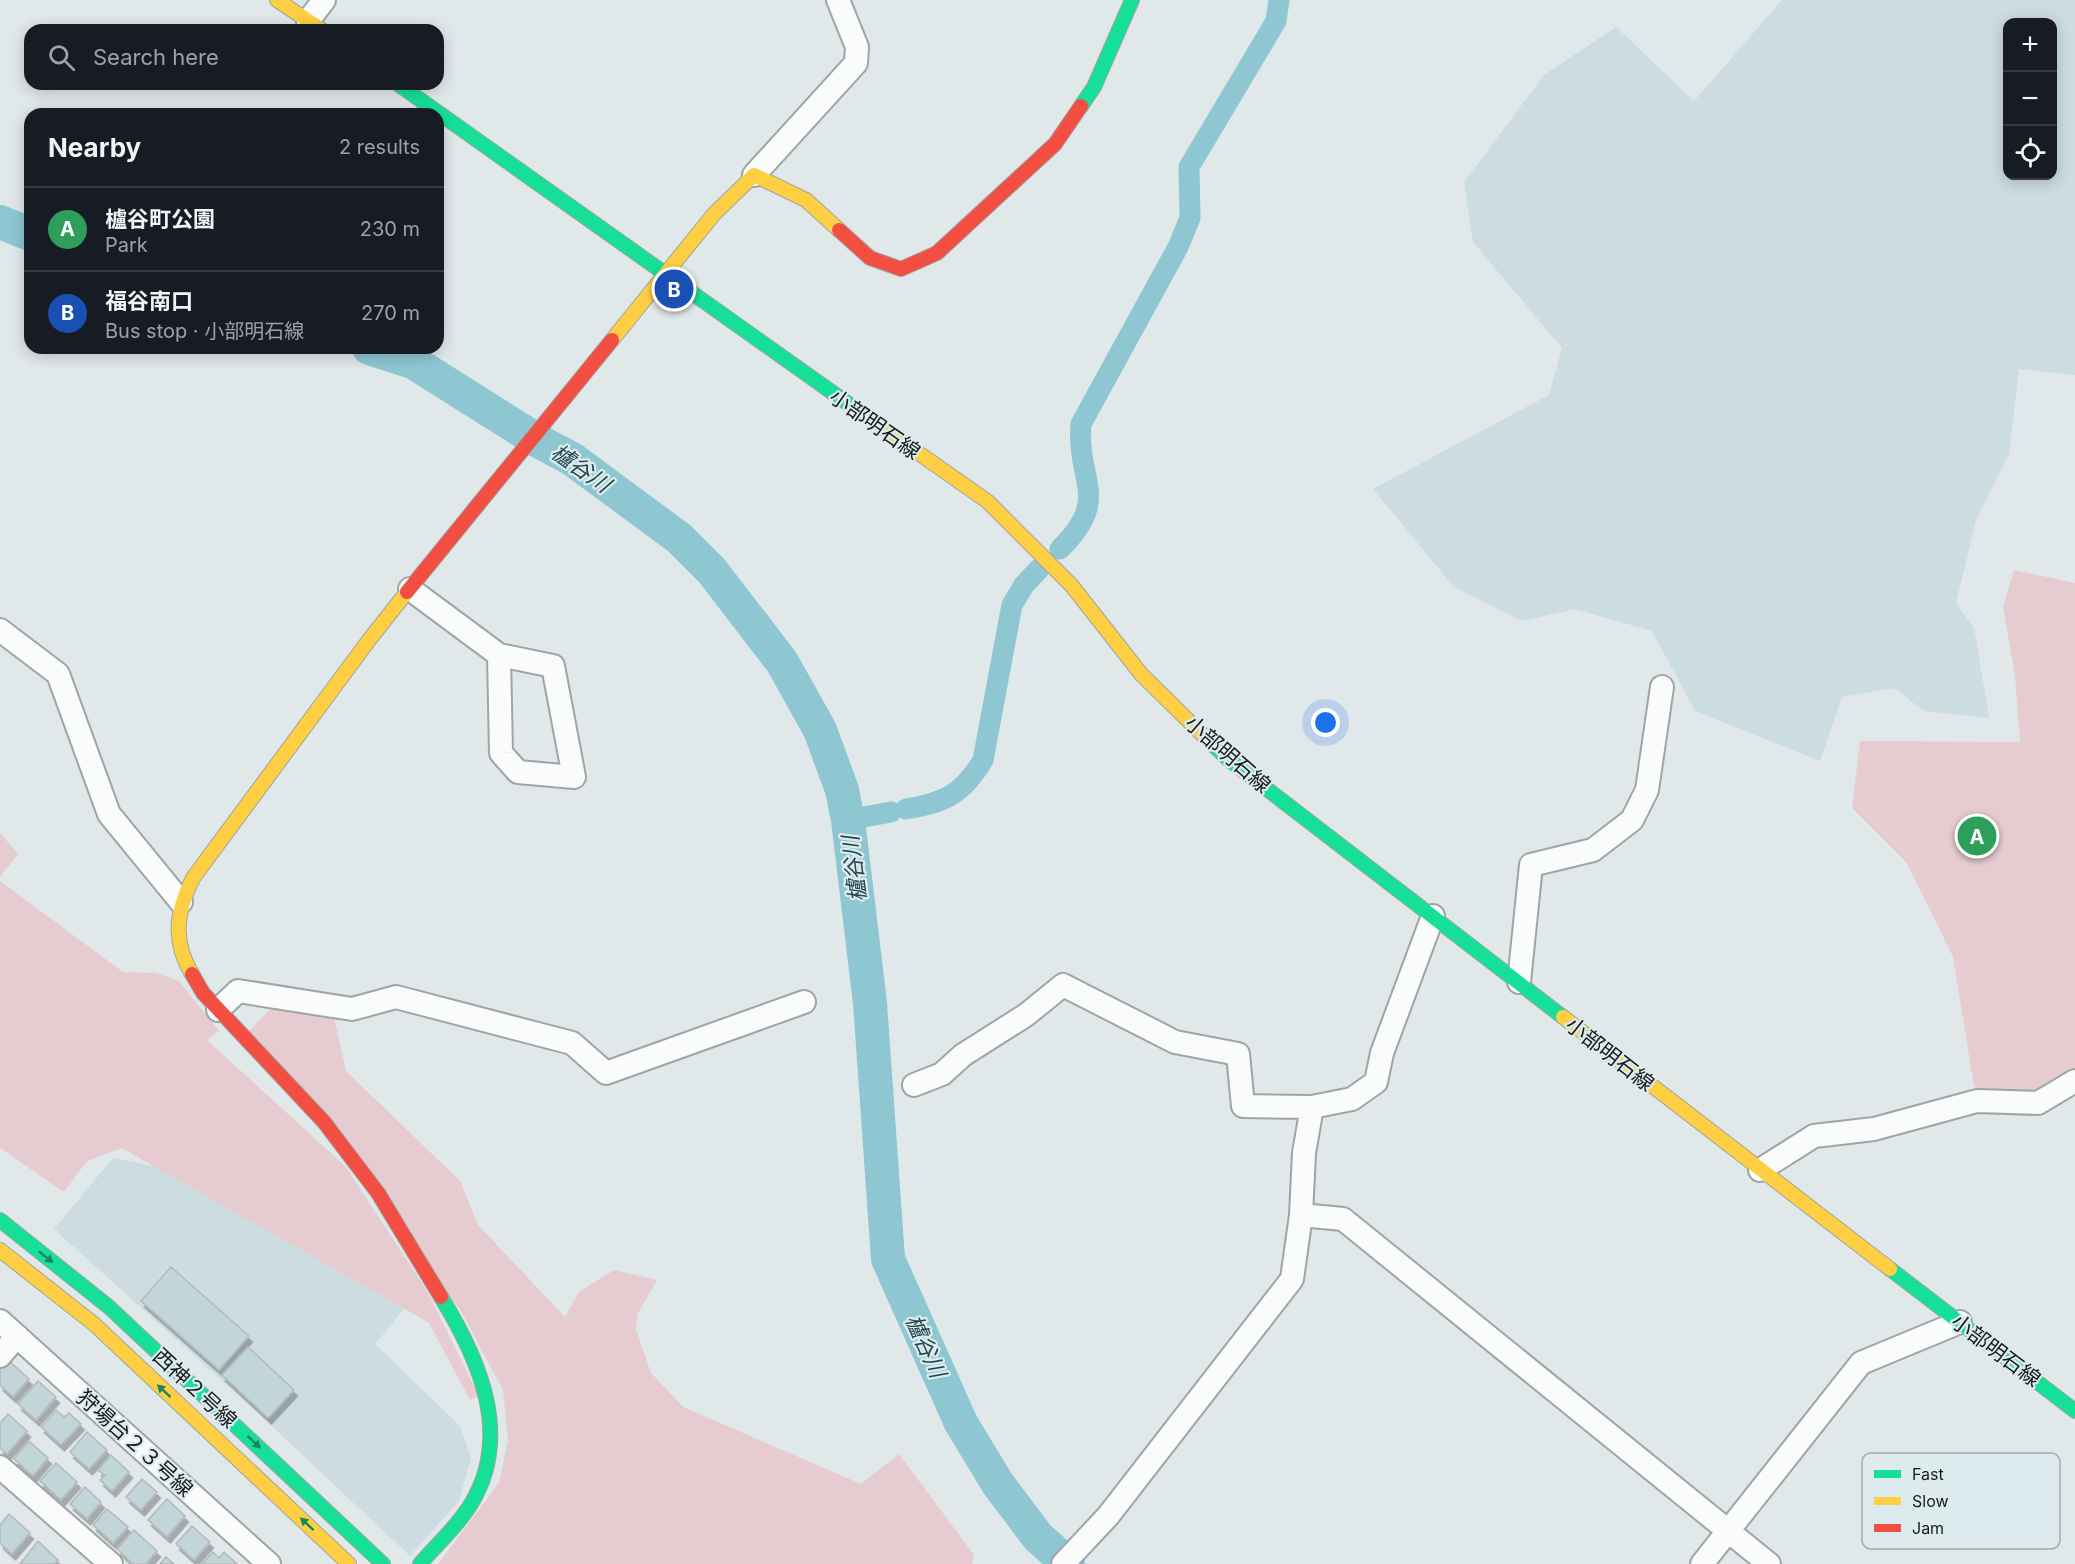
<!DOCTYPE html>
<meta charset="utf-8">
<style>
:root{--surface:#171b24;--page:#242831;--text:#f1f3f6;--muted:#9ea1a6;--line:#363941;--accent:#ea580c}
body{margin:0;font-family:Inter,"Noto Sans JP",sans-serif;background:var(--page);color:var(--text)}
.controls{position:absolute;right:18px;top:18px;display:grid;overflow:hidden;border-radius:12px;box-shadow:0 3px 15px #0003}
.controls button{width:54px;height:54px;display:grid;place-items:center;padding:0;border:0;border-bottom:2px solid var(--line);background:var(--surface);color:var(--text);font:30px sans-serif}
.you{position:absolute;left:1326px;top:723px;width:21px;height:21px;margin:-15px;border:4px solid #fff;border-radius:50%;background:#1a73e8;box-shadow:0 0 0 9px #1a73e833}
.badge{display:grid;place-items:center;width:39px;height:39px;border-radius:50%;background:var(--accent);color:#fff;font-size:20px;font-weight:700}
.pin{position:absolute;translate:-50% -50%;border:3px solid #fff;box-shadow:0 2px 6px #0006}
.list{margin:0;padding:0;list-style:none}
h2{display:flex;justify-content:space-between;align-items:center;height:78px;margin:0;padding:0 24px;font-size:26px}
h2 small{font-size:20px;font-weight:400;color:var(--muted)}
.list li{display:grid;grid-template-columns:39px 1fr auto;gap:18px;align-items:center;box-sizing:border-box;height:84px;padding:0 24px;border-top:2px solid var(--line)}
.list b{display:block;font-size:22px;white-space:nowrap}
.list p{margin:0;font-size:20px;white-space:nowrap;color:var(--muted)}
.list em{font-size:20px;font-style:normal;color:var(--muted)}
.icon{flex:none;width:33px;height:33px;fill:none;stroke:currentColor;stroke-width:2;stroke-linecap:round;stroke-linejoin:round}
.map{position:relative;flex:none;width:2075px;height:1564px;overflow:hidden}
.search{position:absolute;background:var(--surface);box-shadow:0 3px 15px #0003;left:24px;top:24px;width:420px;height:66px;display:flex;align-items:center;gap:15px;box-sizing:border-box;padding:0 21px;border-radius:18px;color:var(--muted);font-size:22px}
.panel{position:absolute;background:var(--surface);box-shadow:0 3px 15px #0003;left:24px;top:108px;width:420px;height:246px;border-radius:18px}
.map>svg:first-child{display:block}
.built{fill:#ccdce0;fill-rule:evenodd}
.green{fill:#e6cbd0}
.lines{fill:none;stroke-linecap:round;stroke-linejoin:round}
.canal{stroke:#8ec7d2;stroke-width:21}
.river{stroke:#8ec7d2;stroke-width:34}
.building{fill:#c2d5d8;stroke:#b3b9ba;stroke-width:1.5;filter:url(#shadow)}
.street-casing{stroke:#9fa4a6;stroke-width:26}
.fast-casing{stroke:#9fa4a6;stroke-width:16}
.slow-casing{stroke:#9fa4a6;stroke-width:16}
.jam-casing{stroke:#9fa4a6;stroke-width:16}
.street{stroke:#fafcfc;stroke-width:22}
.fast{stroke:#16e098;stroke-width:14}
.slow{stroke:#ffcf43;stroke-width:14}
.jam{stroke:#f24e42;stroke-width:14}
.oneway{fill:#168760}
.labels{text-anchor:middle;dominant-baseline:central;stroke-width:4.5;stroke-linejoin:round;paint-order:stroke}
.street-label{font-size:21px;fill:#151a1b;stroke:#ddebee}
.water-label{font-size:22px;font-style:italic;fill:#21464c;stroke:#ddebee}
.key{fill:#ddebee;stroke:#a1acaf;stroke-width:1.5}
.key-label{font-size:16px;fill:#151a1b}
</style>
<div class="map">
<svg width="2075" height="1564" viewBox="0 0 2075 1564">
<defs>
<filter id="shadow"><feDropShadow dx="3.5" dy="6" stdDeviation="0" flood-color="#0004"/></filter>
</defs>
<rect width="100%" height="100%" fill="#e1e8ea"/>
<path class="built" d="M1782,0H2075V375L2019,369L2009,454L1976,520L1956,603L1974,628L1989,718L1924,711L1894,688L1842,697L1820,761L1695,711L1652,631L1575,609L1522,621L1454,587L1373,489L1549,395L1562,348L1473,242L1464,182L1544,75L1616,27L1694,101ZM2008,22H2052V176H2008Z
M113,1158L154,1166L404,1309L375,1344L460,1426L471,1458L459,1501L410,1556L261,1416L54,1229Z"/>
<path class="green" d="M2014,570L2075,583V1068L2046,1095L1995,1099L1974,1086L1953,957L1907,863L1852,808L1860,741L2020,742L2015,675L2003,607Z
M0,833L18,854L0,877Z
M0,881L123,972L156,973L179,981L219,1031L207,1040L346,1167L427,1291L479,1396L470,1400L429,1323L122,1148L87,1161L64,1192L0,1148Z
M273,1006L334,1017L346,1071L460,1181L478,1225L565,1317L579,1292L614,1270L657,1280L638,1313L636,1330L651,1373L683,1407L861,1484L899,1454L974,1555L972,1564H438L499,1483L508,1440L503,1390L461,1311L249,1031Z"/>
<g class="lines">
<path class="canal" d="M1060,549C1112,498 1076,482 1081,424L1178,247L1190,218L1189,167L1276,21L1279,0
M906,809C944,803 963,794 983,760L1012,605L1024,585L1039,569
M848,820L891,812"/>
<path class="river" d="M0,222L30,234
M369,348L413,362L540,442L572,459L679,538L712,571L782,662L820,730L842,790L848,820L870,1003L888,1259L961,1423L998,1484L1038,1537L1068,1564"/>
</g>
<path class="building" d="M171,1267L249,1336L219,1370L141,1301Z
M248,1347L294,1390L268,1418L222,1375Z
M7,1359L29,1379L13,1397L0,1385V1367Z
M38,1381L56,1397L36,1420L18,1404Z
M56,1410L64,1417L69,1413L81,1424L61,1445L41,1427Z
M8,1414L27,1431L7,1454L0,1448V1423Z
M87,1432L107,1450L89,1469L70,1452Z
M29,1441L48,1458L33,1476L14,1459Z
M111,1455L129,1472L112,1491L100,1480L105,1475L98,1470Z
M56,1463L77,1482L61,1500L40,1481Z
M142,1479L157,1492L141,1510L126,1497Z
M85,1487L101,1502L87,1519L70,1504Z
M167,1499L185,1516L167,1537L148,1520Z
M107,1509L128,1527L113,1543L93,1525Z
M9,1514L30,1533L12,1554L0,1543V1525Z
M192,1526L210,1542L194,1560L176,1544Z
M134,1530L157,1551L146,1564H133L117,1549Z
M38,1541L58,1560L54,1564H20Z
M213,1552L219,1558L224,1552L237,1564H202Z
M166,1557L174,1564H160Z"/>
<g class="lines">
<g class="street-casing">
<path id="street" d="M308,21L324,0
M754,175L856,63L857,47L838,0
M410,589L499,655L553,666L574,777L518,772L501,753L499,655
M0,630L58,674L109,814L181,902
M1519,982L1531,865L1593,850L1632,820L1647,790L1662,687
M218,1010L238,991L352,1009L396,997L572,1043L606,1073L804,1002
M914,1085L942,1074L963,1055L1026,1015L1063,985L1175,1042L1238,1054L1243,1106L1312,1107
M1760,1170L1814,1136L1874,1129L1977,1101L2038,1103L2075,1081
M1301,1215L1343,1219L1769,1564
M0,1321L269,1564
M0,1356L17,1336
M0,1467L111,1564
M1063,1564L1108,1516L1292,1279L1301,1215L1304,1153L1312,1107L1352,1099L1376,1082L1382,1053L1433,916
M1702,1564L1861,1363L1960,1322"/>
</g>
<g class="fast-casing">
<path id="fast" d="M398,84L857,410
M1081,106L1094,87L1132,0
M1213,745L1228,759L1563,1017
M0,1220L109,1307L383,1564
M1890,1269L2075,1411
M420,1564C436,1545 458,1526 471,1504C513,1435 479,1359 441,1297"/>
</g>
<g class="slow-casing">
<path id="slow" d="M277,0L322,30
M612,340L714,214L754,175L806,200L839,230
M857,410L987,501L1072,586L1141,674L1213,745
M192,974C172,941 176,912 193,878L369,640L407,592
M1563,1017L1890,1269
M0,1250L94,1324L349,1564"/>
</g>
<g class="jam-casing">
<path id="jam" d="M839,230L870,258L901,269L937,253L1055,144L1081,106
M407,592L612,340
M192,974L203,993L324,1122L378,1193L441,1297"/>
</g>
<use href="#street" class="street"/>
<use href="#fast" class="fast"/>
<use href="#slow" class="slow"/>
<use href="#jam" class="jam"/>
</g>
<defs><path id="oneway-solid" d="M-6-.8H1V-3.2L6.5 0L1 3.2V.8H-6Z" transform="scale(1.5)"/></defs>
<g class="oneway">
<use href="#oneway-solid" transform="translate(46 1257) rotate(38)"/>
<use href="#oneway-solid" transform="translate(164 1391) rotate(-137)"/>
<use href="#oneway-solid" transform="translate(254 1442) rotate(43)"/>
<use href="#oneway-solid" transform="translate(307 1524) rotate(-137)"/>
</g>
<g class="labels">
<g class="street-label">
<text transform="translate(875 424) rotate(35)">小部明石線</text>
<text transform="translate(1228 754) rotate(41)">小部明石線</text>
<text transform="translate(1610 1054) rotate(38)">小部明石線</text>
<text transform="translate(1996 1350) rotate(37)">小部明石線</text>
<text transform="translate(195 1388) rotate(43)">西神２号線</text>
<text transform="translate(135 1443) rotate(42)">狩場台２３号線</text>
</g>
<g class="water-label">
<text transform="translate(581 468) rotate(35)">櫨谷川</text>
<text transform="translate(854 869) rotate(-97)">櫨谷川</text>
<text transform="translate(926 1346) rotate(66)">櫨谷川</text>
</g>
</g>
<rect x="1862" y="1453" width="198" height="96" rx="9" class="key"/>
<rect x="1874" y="1470" width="27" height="8" fill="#16e098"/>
<rect x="1874" y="1497" width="27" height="8" fill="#ffcf43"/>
<rect x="1874" y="1524" width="27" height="8" fill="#f24e42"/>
<g class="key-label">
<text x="1912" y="1480">Fast</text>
<text x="1912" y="1507">Slow</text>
<text x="1912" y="1534">Jam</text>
</g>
</svg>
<div class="controls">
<button>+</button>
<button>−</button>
<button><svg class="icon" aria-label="locate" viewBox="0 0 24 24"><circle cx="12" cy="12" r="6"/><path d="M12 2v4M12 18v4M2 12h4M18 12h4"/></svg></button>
</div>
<div class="you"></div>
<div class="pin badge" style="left:1977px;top:836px;background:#2e9e5b">A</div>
<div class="pin badge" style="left:674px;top:289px;background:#1a4fb4">B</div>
<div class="search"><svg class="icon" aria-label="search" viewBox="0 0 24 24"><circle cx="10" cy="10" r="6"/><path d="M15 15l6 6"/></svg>Search here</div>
<section class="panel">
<h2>Nearby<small>2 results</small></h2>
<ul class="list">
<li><span class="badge" style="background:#2e9e5b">A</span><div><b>櫨谷町公園</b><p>Park</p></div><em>230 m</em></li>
<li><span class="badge" style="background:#1a4fb4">B</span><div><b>福谷南口</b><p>Bus stop · 小部明石線</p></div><em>270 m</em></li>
</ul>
</section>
</div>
